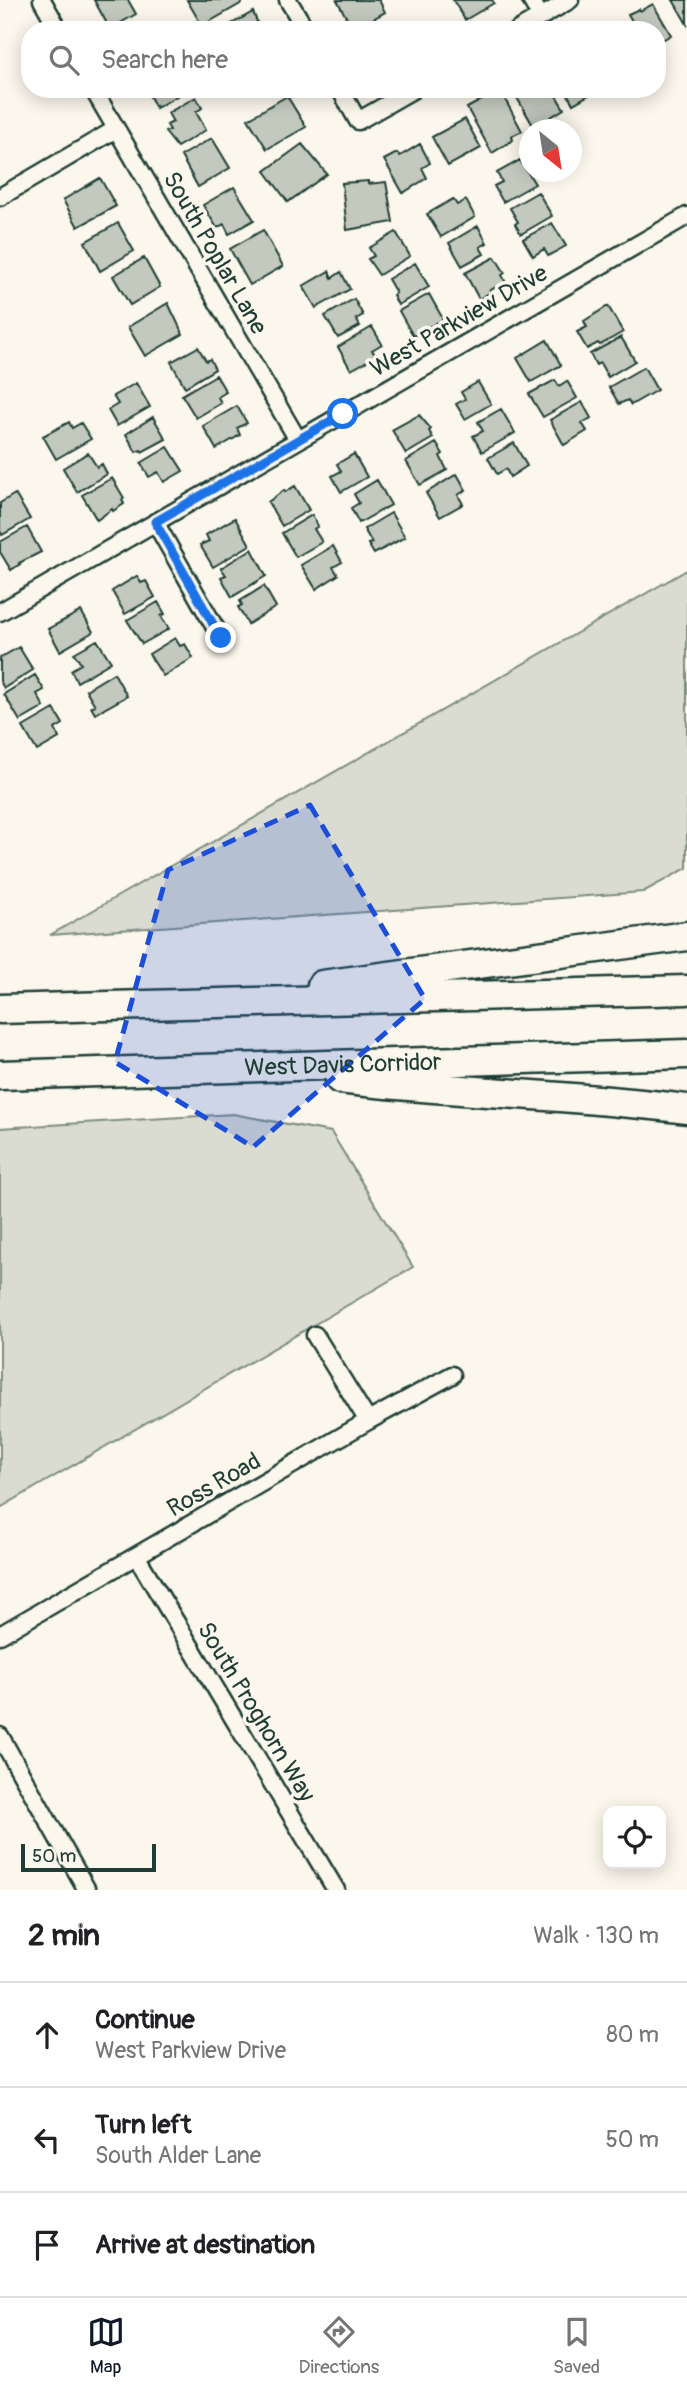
<!DOCTYPE html>
<meta charset="utf-8">
<style>
:root{--surface:#fff;--page:#f6f6f6;--text:#202124;--muted:#757577;--line:#e0e0e0;--accent:#111827}
body{margin:0;font-family:Pangolin,sans-serif;background:var(--page);color:var(--text)}
.controls{position:absolute;right:21px;bottom:21px;display:grid;overflow:hidden;border-radius:14px;box-shadow:0 4px 18px #0003}
.controls button{width:63px;height:63px;display:grid;place-items:center;padding:0;border:0;border-bottom:2px solid var(--line);background:var(--surface);color:var(--text);font:35px sans-serif}
.compass{position:absolute;left:519px;top:119px;width:63px;height:63px;border-radius:50%;background:var(--surface);box-shadow:0 4px 18px #0003;rotate:150deg}
.scale{position:absolute;left:21px;bottom:18px;width:135px;box-sizing:border-box;padding-left:7px;border:4px solid #1f3d34;border-top:0;font-size:19px;line-height:24px;white-space:nowrap;color:#1f3d34;-webkit-text-stroke:5px #fbf7ec;paint-order:stroke}
.stop{position:absolute;width:21px;height:21px;margin:-16px;border:5px solid #1a73e8;border-radius:50%;background:#fff}
.stop.end{background:#1a73e8;border-color:#fff;box-shadow:0 2px 7px #0008}
.list{margin:0;padding:0;list-style:none}
h2{display:flex;justify-content:space-between;align-items:center;height:91px;margin:0;padding:0 28px;font-size:30px}
h2 small{font-size:23px;font-weight:400;color:var(--muted)}
.list li{display:grid;grid-template-columns:46px 1fr auto;gap:21px;align-items:center;box-sizing:border-box;height:105px;padding:0 28px;border-top:2px solid var(--line)}
.list b{display:block;font-size:26px;white-space:nowrap}
.list p{margin:0;font-size:23px;white-space:nowrap;color:var(--muted)}
.list em{font-size:23px;font-style:normal;color:var(--muted)}
.icon{flex:none;width:38px;height:38px;fill:none;stroke:currentColor;stroke-width:2;stroke-linecap:round;stroke-linejoin:round}
.map{position:relative;flex:none;width:687px;height:1890px;overflow:hidden}
.search{position:absolute;background:var(--surface);box-shadow:0 4px 18px #0003;left:21px;right:21px;top:21px;height:77px;display:flex;align-items:center;gap:18px;box-sizing:border-box;padding:0 24px;border-radius:28px;color:var(--muted);font-size:26px}
.sheet{height:406px;background:var(--surface)}
nav{display:flex;justify-content:space-around;align-items:center;box-sizing:border-box;height:98px;border-top:2px solid var(--line);background:var(--surface);font-size:19px;color:var(--muted)}
nav a{display:grid;justify-items:center;gap:4px}
nav .on{color:var(--accent)}
.map>svg:first-child{display:block}
.green{fill:#dbdcd1;stroke:#7d8c82;stroke-width:2}
.building{fill:#c4c9be;stroke:#1f3d34;stroke-width:2}
.lines{fill:none;stroke-linecap:round;stroke-linejoin:round}
.street-casing{stroke:#1f3d34;stroke-width:21}
.highway-casing{stroke:#1f3d34;stroke-width:33}
.street{stroke:#fbf7ec;stroke-width:16}
.highway{stroke:#fbf7ec;stroke-width:28}
.route{stroke:#1a73e8;stroke-width:9}
.marked{fill:#1d4ed8;fill-opacity:0.2;stroke:#1d4ed8;stroke-width:5;stroke-dasharray:14 9;stroke-linejoin:round}
.labels{text-anchor:middle;dominant-baseline:central;stroke-width:7;stroke-linejoin:round;paint-order:stroke}
.street-label{font-size:24px;fill:#1f3d34;stroke:#fbf7ec}
</style>
<div class="map">
<svg width="687" height="1890" viewBox="0 0 687 1890">
<rect width="100%" height="100%" fill="#fbf7ec"/>
<filter id="ink" filterUnits="userSpaceOnUse"><feTurbulence type="fractalNoise" baseFrequency=".0143" numOctaves="2"/><feDisplacementMap in="SourceGraphic" scale="14" xChannelSelector="R" yChannelSelector="G"/><feConvolveMatrix kernelMatrix="1 2 1 2 8 2 1 2 1" color-interpolation-filters="sRGB"/></filter>
<g filter="url(#ink)">
<path class="green" d="M687,570V868L643,892L50,935Z
M233,1114L331,1132L413,1267L0,1508V1128Z"/>
<path class="building" d="M94,0H128L136,14L110,29Z
M187,0H241L242,3L202,26Z
M337,0H379L385,12L353,30Z
M453,0H492L494,3L465,20Z
M673,0H687V24Z
M653,4L671,35L657,43V30H637L628,14L639,9L640,11Z
M253,12L258,24L255,26L257,30H221Z
M146,89H179L182,93L156,108Z
M512,89H552L564,109L534,127Z
M565,89H599L573,104Z
M500,90L522,131L512,136L513,140L492,153L467,108Z
M287,96L306,127L267,149L248,119Z
M196,97L202,108L196,112L206,130L177,147L165,132L170,130L167,125L173,122L168,113Z
M465,119L481,148L448,166L432,137Z
M212,138L230,168L198,187L181,156Z
M302,144L327,174L288,202L265,171Z
M420,144L430,163L422,168L427,178L403,193L384,160L397,153L400,156Z
M520,160L535,184L503,202L494,186L502,182L497,173Z
M100,178L116,206L78,227L63,200Z
M368,181V184L386,182L393,222L347,230L342,183Z
M234,187L254,220L229,234L224,224L217,228L203,205Z
M538,192L552,216L521,234L515,224L518,222L510,208Z
M453,199L457,205L466,200L475,217L441,237L427,214Z
M118,223L134,251L100,271L85,242Z
M552,223L566,246L548,256L544,249L533,256L523,239Z
M478,226L487,243L480,247L484,254L462,266L449,243Z
M263,230L283,266L250,285L230,249Z
M396,232L410,256L379,275L368,259L374,256L369,248Z
M495,257L505,273L502,275L506,283L490,290L491,292L479,299L465,273Z
M144,258L160,287L130,305L113,276Z
M415,263L429,287L398,305L393,295L396,293L388,279Z
M329,271L332,278L341,272L350,289L316,308L303,286Z
M429,294L443,319L413,336L399,311Z
M354,299L363,315L356,319L360,326L338,338L325,316Z
M168,303L183,334L145,356L128,327Z
M608,306L623,332L600,345L598,343L587,349L577,332L587,327L584,321Z
M372,327L382,344L372,350L376,356L351,370L338,347Z
M621,337L635,361L608,377L600,363L596,365L590,354Z
M547,340L561,365L531,382L517,358Z
M198,347L206,361L210,359L215,369L185,387L171,362Z
M644,367L657,390L631,405L628,400L619,404L609,387Z
M216,375L226,392L218,397L221,403L196,418L182,395Z
M555,380L559,386L567,381L577,398L543,417L529,394Z
M478,382L491,404L465,419L456,404L465,399L461,392Z
M136,383L150,407L117,426L108,410L118,404L113,396Z
M582,402L591,418L582,423L587,431L564,445L550,420Z
M237,406L247,423L237,428L240,435L216,449L203,426Z
M501,409L515,433L482,452L473,436L483,431L478,422Z
M419,415L431,429L429,431L433,438L406,454L392,430Z
M153,417L166,439L142,452L141,450L136,452L126,434Z
M69,422L72,428L81,423L91,439L56,459L43,436Z
M436,443L443,454L440,456L447,470L420,485L406,461Z
M514,443L527,466L510,477L506,469L497,474L488,458Z
M168,447L183,471L164,482L158,472L149,477L141,463Z
M88,453L97,467L102,464L107,474L77,492L63,468Z
M354,454L367,477L341,492L332,476L341,471L337,464Z
M457,474L466,490L458,495L463,504L440,517L426,493Z
M112,478L124,498L122,500L124,504L113,511L112,509L97,520L82,495Z
M377,480L391,505L359,523L351,508L359,503L354,494Z
M295,486L309,510L282,526L268,502L284,490L285,492Z
M15,494L30,519L2,535L0,531V503Z
M391,513L405,537L374,554L368,544L372,543L364,529Z
M312,515L318,526L314,529L322,542L296,557L282,533Z
M235,518L250,545L213,567L200,545L209,541L206,535Z
M27,527L41,552L19,563L20,564L11,570L0,552V542Z
M333,546L342,562L333,567L338,575L316,589L301,565Z
M252,549L266,576L232,597L221,577L226,575L221,568Z
M137,576L141,583L146,581L155,597L125,614L112,591Z
M264,586L276,607L248,624L238,607L242,605L240,601Z
M158,602L165,614L161,616L169,629L142,644L127,620Z
M81,611L93,632L60,651L48,629Z
M175,638L180,646L185,644L193,658L163,676L149,654Z
M97,640L111,662L77,682L71,670L81,664L74,653Z
M19,647L33,670L4,688L0,681V658Z
M114,673L127,696L95,714L91,707L95,705L86,690Z
M35,675L44,690L37,694L44,707L20,721L4,694Z
M54,709L63,724L55,729L59,738L37,751L23,727Z"/>
<g class="lines">
<g class="street-casing">
<path id="street" d="M42,0L59,30
M288,0L306,30
M531,0L541,17
M518,30L570,0
M93,89L298,440
M340,89L358,121L414,89
M0,197L116,129
M155,522L221,638
M0,612L687,216
M315,1335L368,1421
M137,1557L336,1890
M0,1635L368,1421L452,1375
M0,1736L87,1890"/>
</g>
<g class="highway-casing">
<g id="highway">
<path d="M322,985L687,936"/>
<path d="M0,1009L687,990"/>
<path id="s1" d="M0,1075L687,1054"/>
<path d="M340,1079C455,1093 572,1094 687,1109"/>
</g>
</g>
<use href="#street" class="street"/>
<use href="#highway" class="highway"/>
</g>
</g>
<g class="lines" filter="url(#ink)">
<path class="route" d="M221,638L155,522L343,414"/>
</g>
<path class="marked" d="M310,805L425,999L253,1147L115,1062L168,870Z"/>
<g class="labels">
<g class="street-label">
<text transform="translate(215 253) rotate(60)">South Poplar Lane</text>
<text transform="translate(459 321) rotate(-30)">West Parkview Drive</text>
<text stroke="none"><textPath href="#s1" startOffset="343">West Davis Corridor</textPath></text>
<text transform="translate(214 1485) rotate(-30)">Ross Road</text>
<text transform="translate(256 1712) rotate(59)">South Proghorn Way</text>
</g>
</g>
</svg>
<div class="controls">
<button><svg class="icon" aria-label="locate" viewBox="0 0 24 24"><circle cx="12" cy="12" r="6"/><path d="M12 2v4M12 18v4M2 12h4M18 12h4"/></svg></button>
</div>
<svg class="compass" viewBox="-18 -18 36 36"><path d="M0-13l5 13h-10z" fill="#e53935"/><path d="M0 13l5-13h-10z" fill="#757577"/></svg>
<div class="scale">50 m</div>
<div class="stop" style="left:343px;top:414px"></div>
<div class="stop end" style="left:221px;top:638px"></div>
<div class="search"><svg class="icon" aria-label="search" viewBox="0 0 24 24"><circle cx="10" cy="10" r="6"/><path d="M15 15l6 6"/></svg>Search here</div>
</div>
<section class="sheet">
<h2>2 min<small>Walk · 130 m</small></h2>
<ul class="list">
<li><svg class="icon" aria-label="ahead" viewBox="0 0 24 24"><path d="M12 20V5M6 11l6-6 6 6"/></svg><div><b>Continue</b><p>West Parkview Drive</p></div><em>80 m</em></li>
<li><svg class="icon" aria-label="left" viewBox="0 0 24 24"><path d="M17 20v-9H6M10 6l-5 5 5 5"/></svg><div><b>Turn left</b><p>South Alder Lane</p></div><em>50 m</em></li>
<li><svg class="icon" aria-label="arrive" viewBox="0 0 24 24"><path d="M6 21V4h12l-3 4 3 4H6"/></svg><div><b>Arrive at destination</b></div></li>
</ul>
</section>
<nav>
<a class="on"><svg class="icon" aria-label="map" viewBox="0 0 24 24"><path d="M3 6l6-2 6 2 6-2v14l-6 2-6-2-6 2zM9 4v14M15 6v14"/></svg>Map</a>
<a><svg class="icon" aria-label="directions" viewBox="0 0 24 24"><path d="M12 3l9 9-9 9-9-9zM9 14v-3h6M13 9l2 2-2 2"/></svg>Directions</a>
<a><svg class="icon" aria-label="saved" viewBox="0 0 24 24"><path d="M7 4h10v16l-5-4-5 4z"/></svg>Saved</a>
</nav>
